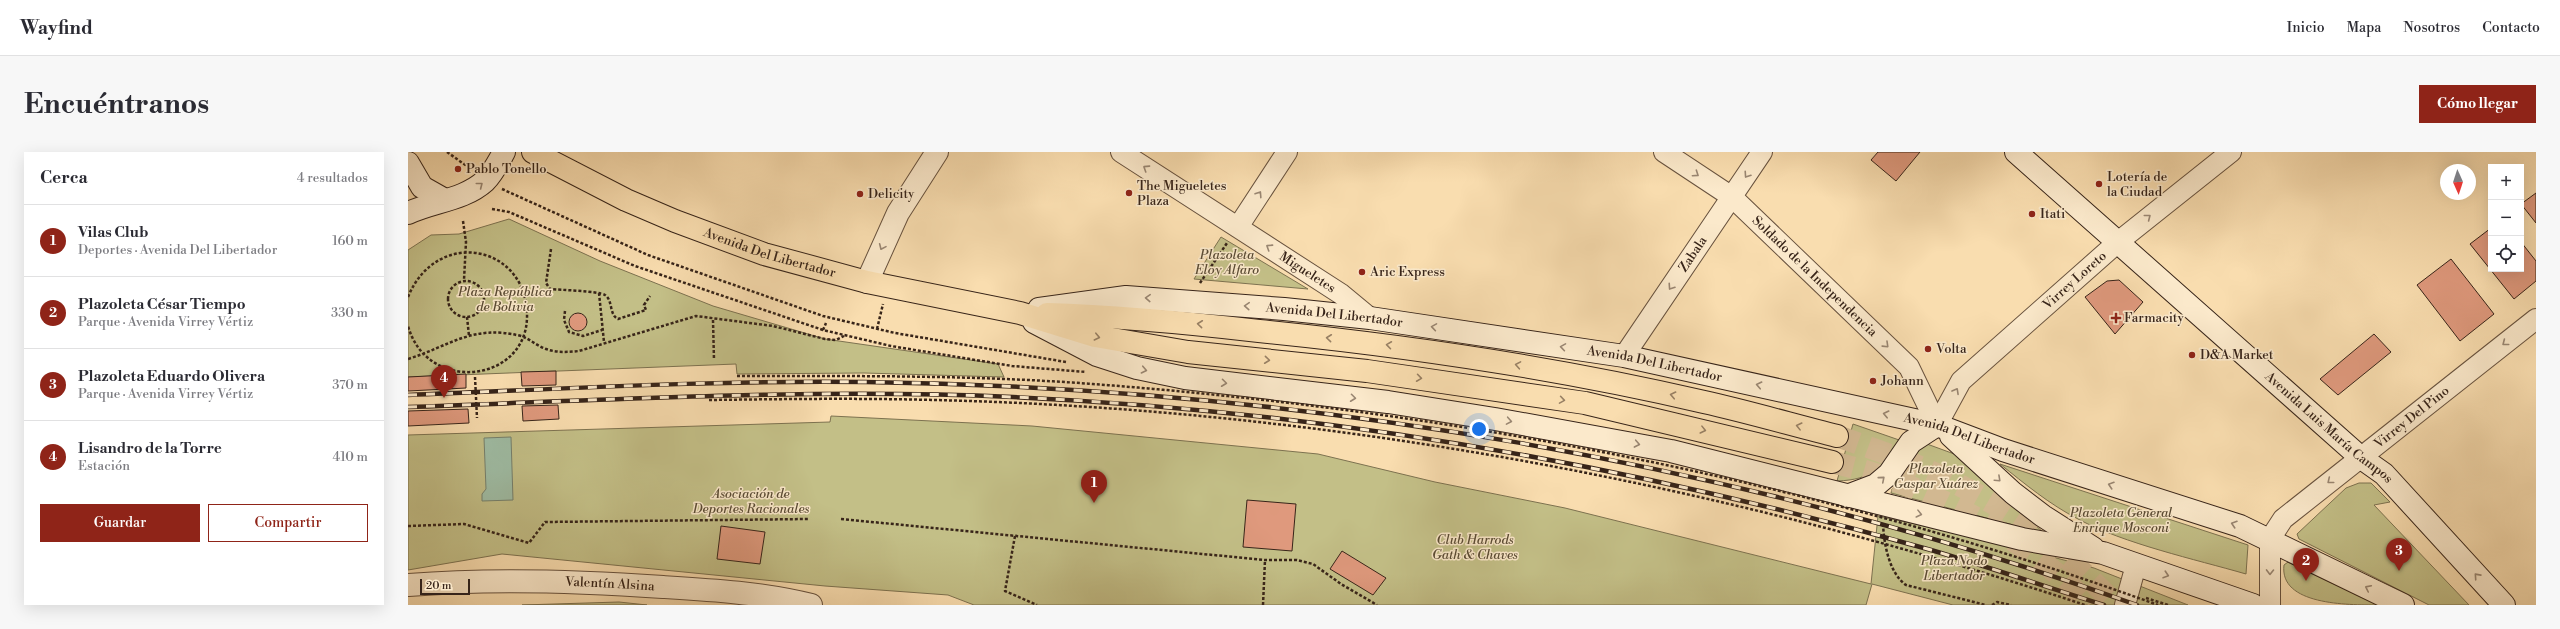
<!DOCTYPE html>
<html lang="es">
<meta charset="utf-8">
<style>
:root{--surface:#fff;--page:#f7f7f7;--text:#2b2b33;--muted:#7c7c81;--line:#e1e1e2;--accent:#8f2418}
body{margin:0;font-family:"Libre Bodoni",serif;background:var(--page);color:var(--text)}
.controls{position:absolute;right:12px;top:12px;display:grid;overflow:hidden;border-radius:0px;box-shadow:0 4px 16px #0002}
.controls button{width:36px;height:36px;display:grid;place-items:center;padding:0;border:0;border-bottom:1px solid var(--line);background:var(--surface);color:var(--text);font:20px sans-serif}
.compass{position:absolute;left:2032px;top:12px;width:36px;height:36px;border-radius:50%;background:var(--surface);box-shadow:0 4px 16px #0002;rotate:177deg}
.scale{position:absolute;left:12px;bottom:10px;width:50px;box-sizing:border-box;padding-left:4px;border:2px solid #372419;border-top:0;font-size:11px;line-height:14px;white-space:nowrap;color:#372419;-webkit-text-stroke:3px #fbe9cb;paint-order:stroke}
.you{position:absolute;left:1071px;top:277px;width:14px;height:14px;margin:-10px;border:3px solid #fff;border-radius:50%;background:#1a73e8;box-shadow:0 0 0 6px #1a73e833}
.badge{display:grid;place-items:center;width:26px;height:26px;border-radius:50%;background:var(--accent);color:#fff;font-size:13px;font-weight:700}
.pin{position:absolute;translate:-50% -33px;filter:drop-shadow(0 1px 2px #0008)}
.pin::after{content:'';position:absolute;top:21px;width:14px;height:12px;background:inherit;clip-path:polygon(0 0,100% 0,50% 100%)}
.list{margin:0;padding:0;list-style:none}
h2{display:flex;justify-content:space-between;align-items:center;height:52px;margin:0;padding:0 16px;font-size:17px}
h2 small{font-size:13px;font-weight:400;color:var(--muted)}
.list li{display:grid;grid-template-columns:26px 1fr auto;gap:12px;align-items:center;box-sizing:border-box;height:72px;padding:0 16px;border-top:1px solid var(--line)}
.list b{display:block;font-size:15px;white-space:nowrap}
.list p{margin:0;font-size:13px;white-space:nowrap;color:var(--muted)}
.list em{font-size:13px;font-style:normal;color:var(--muted)}
.actions{display:flex;gap:8px;padding:12px 16px}
.actions a{flex:1;padding:9px 0;border:1px solid var(--accent);border-radius:0px;text-align:center;font-size:14px;color:var(--accent)}
.actions .main{background:var(--accent);color:#fff}
.icon{flex:none;width:22px;height:22px;fill:none;stroke:currentColor;stroke-width:2;stroke-linecap:round;stroke-linejoin:round}
.map{position:relative;flex:none;width:2128px;height:453px;overflow:hidden;border-radius:0px}
header{display:flex;align-items:center;gap:24px;box-sizing:border-box;height:56px;padding:0 20px;background:var(--surface);border-bottom:1px solid var(--line)}
header strong{font-size:19px}
nav{display:flex;gap:22px;margin-inline-start:auto;font-size:14px}
.intro{display:flex;align-items:center;justify-content:space-between;box-sizing:border-box;height:96px;padding:0 24px}
h1{margin:0;font-size:28px}
.button{padding:10px 18px;border-radius:0px;background:var(--accent);color:#fff;font-size:14px;font-weight:700}
main{display:flex;gap:24px;padding:0 24px}
aside{flex:1;background:var(--surface);border-radius:0px;box-shadow:0 4px 16px #0002}
.map>svg:first-child{display:block}
.green{fill:#c3bf87;stroke:#7d7250}
.water{fill:#9fbda5;stroke:#75806d}
.building{fill:#df997d;stroke:#372419}
.lines{fill:none;stroke-linecap:round;stroke-linejoin:round}
.primary-tunnel{stroke:#d2b891;stroke-width:22;stroke-dasharray:22 11;stroke-linecap:butt}
.minor-casing{stroke:#68523e;stroke-width:22}
.tertiary-casing{stroke:#68523e;stroke-width:24}
.secondary-casing{stroke:#372419;stroke-width:24}
.primary-casing{stroke:#372419;stroke-width:24}
.path{stroke:#372419;stroke-width:2.5;stroke-dasharray:3 2;stroke-linecap:butt}
.minor{stroke:#fbe9cb;stroke-width:20}
.tertiary{stroke:#fbe9cb;stroke-width:22}
.secondary{stroke:#fbe9cb;stroke-width:22}
.primary{stroke:#f9ddaf;stroke-width:22}
.rail-casing{stroke:#372419;stroke-width:4.5}
.rail{stroke:#fbe9cb;stroke-width:3;stroke-dasharray:9;stroke-linecap:butt}
.path-bridge{stroke:#372419;stroke-width:2.5;stroke-dasharray:3 2;stroke-linecap:butt}
.oneway{stroke:#998672}
.oneway2{stroke:#988064}
.poi-dot{fill:#8f2418;stroke:#fbe9cb;stroke-width:1.5}
.labels{text-anchor:middle;dominant-baseline:central;stroke-width:3;stroke-linejoin:round;paint-order:stroke}
.poi-label{font-size:13px;fill:#372419;stroke:#fbe9cb;text-anchor:start}
.street-label{font-size:13px;fill:#372419;stroke:#fbe9cb}
.park-label{font-size:13px;font-style:italic;fill:#5a4b34;stroke:#fbe9cb}
</style>
<header>
<strong>Wayfind</strong>
<nav><a>Inicio</a><a>Mapa</a><a>Nosotros</a><a>Contacto</a></nav>
</header>
<div class="intro"><h1>Encuéntranos</h1><a class="button">Cómo llegar</a></div>
<main>
<aside>
<h2>Cerca<small>4 resultados</small></h2>
<ul class="list">
<li><span class="badge">1</span><div><b>Vilas Club</b><p>Deportes · Avenida Del Libertador</p></div><em>160 m</em></li>
<li><span class="badge">2</span><div><b>Plazoleta César Tiempo</b><p>Parque · Avenida Virrey Vértiz</p></div><em>330 m</em></li>
<li><span class="badge">3</span><div><b>Plazoleta Eduardo Olivera</b><p>Parque · Avenida Virrey Vértiz</p></div><em>370 m</em></li>
<li><span class="badge">4</span><div><b>Lisandro de la Torre</b><p>Estación</p></div><em>410 m</em></li>
</ul>
<div class="actions"><a class="main">Guardar</a><a>Compartir</a></div>
</aside>
<div class="map">
<svg width="2128" height="453" viewBox="0 0 2128 453">
<rect width="100%" height="100%" fill="#f9ddaf"/>
<filter id="stains"><feTurbulence type="fractalNoise" baseFrequency=".005" numOctaves="4"/><feColorMatrix values="0 0 0 0 .2 0 0 0 0 .09 0 0 0 0 .02 0 0 0 .5 -.17"/></filter>
<radialGradient id="worn" r=".72"><stop offset=".6" stop-color="#630" stop-opacity="0"/><stop offset="1" stop-color="#630" stop-opacity=".3"/></radialGradient>
<path class="green" d="M101,67L192,109L305,154L417,187L590,212L596,225L456,221L329,222L328,212L0,225V98L23,83L51,82Z
M813,85L900,137L786,127Z
M423,264L624,274L910,302L1027,330L1157,356L1463,432L1470,364L1584,389L1686,416L1780,453H1545L1464,432L1458,453H566L540,443L417,434L94,402L0,418V283L422,270Z
M1445,272L1494,289C1474,315 1464,328 1429,329Z
M1519,292L1549,303L1636,381L1483,341L1484,337L1489,333L1512,296Z
M1592,312L1840,393L1838,422C1786,407 1717,392 1670,367C1641,352 1617,332 1592,312Z
M1951,331H1963L1982,350L1966,353L2061,453H2021L1891,387L1889,382L1938,336Z
M1880,410L1970,453C1939,453 1871,453 1876,413Z
M211,450L239,453H114Z"/>
<path class="water" d="M103,285L105,348L74,349V342L78,337L76,286Z"/>
<path class="building" d="M1470,0H1512L1488,29L1463,8Z
M2128,41V71L2113,52Z
M2083,76V117H2113V90L2128,109V129L2106,147L2062,92Z
M2043,107L2086,162L2052,189L2009,133Z
M1711,128L1735,150L1707,182L1677,145L1699,129Z
M161 170a9 9 0 1 1 18 0a9 9 0 1 1-18 0Z
M1966,182L1983,200L1930,243L1912,227Z
M148,219V233L114,234L113,220Z
M58,222V236L0,239V225Z
M150,253L151,267L115,269L114,254Z
M60,257L61,271L0,274V259Z
M839,348L888,352L884,399L835,395Z
M313,374L357,380L352,412L309,407Z
M934,399L978,426L965,443L922,417Z"/>
<g class="lines">
<path class="primary-tunnel" d="M1429,284C1472,299 1515,314 1555,335C1613,364 1664,407 1708,453
M1424,310C1443,315 1464,320 1482,327C1556,354 1628,395 1681,453"/>
<g class="minor-casing">
<g id="minor">
<path id="s1" d="M713,0L933,142L962,166"/>
<path id="s2" d="M1256,0L1324,45L1501,215L1529,273"/>
<path d="M830,75L879,0"/>
<path id="s3" d="M1216,204L1354,0"/>
<path id="s4" d="M1529,273L1553,229L1710,90L1823,0"/>
<path d="M1717,453L1728,413"/>
<path id="s5" d="M1862,453V387L1875,367L2128,167"/>
</g>
</g>
<g class="tertiary-casing">
<g id="tertiary">
<path d="M459,130L490,61L529,0"/>
<path id="s6" d="M0,433C85,426 170,429 255,435C304,438 355,441 403,453"/>
</g>
</g>
<g class="secondary-casing">
<g id="secondary">
<path id="s7" d="M1608,0L1952,305L1976,322L2096,453"/>
<path d="M0,11L14,35L37,48"/>
<path d="M0,61C26,49 56,48 77,29C85,21 91,9 96,0"/>
<path id="s8" d="M631,157L718,145L876,157L962,166L1216,204L1529,273L1595,298L1832,374L1995,453"/>
<path d="M626,170L689,203L729,216L777,226L980,250L1087,267L1263,299L1614,387L1695,401L1845,453"/>
<path d="M1543,284L1605,341L1635,364L1685,396"/>
<path d="M1439,344L1468,333L1481,322L1503,290L1529,273"/>
</g>
</g>
<g class="primary-casing">
<g id="primary">
<path id="s9" d="M125,0L218,48L267,69L356,102L459,130L612,161L687,184L780,200L959,219L1177,251L1424,310"/>
<path d="M639,162C710,164 781,171 851,179C1001,194 1150,216 1296,250C1341,260 1385,273 1429,284"/>
</g>
</g>
<path class="path" d="M39,0L63,17
M94,37L240,103L415,164L487,181L658,210
M84,57L101,60L227,114L415,178L483,194L604,214L678,220
M55,69L58,90L56,128
M143,97L138,131L142,137C152,138 191,139 197,143C205,148 201,163 210,167L238,158L236,153L242,144
M40 147a18 18 0 1 1 36 0a18 18 0 1 1-36 0Z
M792,131L819,91
M191,141L196,190
M0,145C29,74 121,93 119,166C117,231 19,242 0,174
M157,159L156,168L161,180L175,184L194,178
M59,165L61,184
M305,168L306,208
M469,177L475,152
M415,178L418,171
M0,207C42,194 64,172 113,184C122,187 129,194 138,197C149,201 160,200 171,199L288,164L365,174L417,187L428,188L436,184
M67,225L69,266
M433,367L857,408H889L905,412L933,432L969,453
M1475,372C1476,392 1481,421 1498,433L1578,453
M0,374L56,372L121,391L137,370L400,367
M607,384L597,439L629,453
M1738,446L1760,453
M855,453L857,408
M1584,453L1589,450L1603,453"/>
<use href="#minor" class="minor"/>
<use href="#tertiary" class="tertiary"/>
<use href="#secondary" class="secondary"/>
<use href="#primary" class="primary"/>
<g class="rail-casing">
<path id="rail" d="M0,243C153,237 305,228 458,230C889,236 1323,308 1729,453
M0,255C202,248 403,236 605,245C915,259 1224,313 1523,398C1581,415 1638,435 1696,453"/>
</g>
<use href="#rail" class="rail"/>
<path class="path-bridge" d="M329,224C447,224 566,223 685,232C1047,259 1408,329 1750,453
M301,248C376,247 451,246 526,248C916,257 1307,330 1677,453"/>
</g>
<defs><path id="oneway-chevron" d="M-2-3.5L2.5 0L-2 3.5" fill="none" stroke-width="1.6" stroke-linecap="round" stroke-linejoin="round"/></defs>
<g class="oneway">
<use href="#oneway-chevron" transform="translate(738 16) rotate(-147)"/>
<use href="#oneway-chevron" transform="translate(1288 22) rotate(34)"/>
<use href="#oneway-chevron" transform="translate(1339 23) rotate(124)"/>
<use href="#oneway-chevron" transform="translate(72 33) rotate(-38)"/>
<use href="#oneway-chevron" transform="translate(851 42) rotate(-57)"/>
<use href="#oneway-chevron" transform="translate(1740 65) rotate(-38)"/>
<use href="#oneway-chevron" transform="translate(474 95) rotate(114)"/>
<use href="#oneway-chevron" transform="translate(861 95) rotate(-147)"/>
<use href="#oneway-chevron" transform="translate(1263 135) rotate(124)"/>
<use href="#oneway-chevron" transform="translate(740 146) rotate(-177)"/>
<use href="#oneway-chevron" transform="translate(839 154) rotate(-176)"/>
<use href="#oneway-chevron" transform="translate(1026 175) rotate(-171)"/>
<use href="#oneway-chevron" transform="translate(2097 191) rotate(142)"/>
<use href="#oneway-chevron" transform="translate(1478 193) rotate(44)"/>
<use href="#oneway-chevron" transform="translate(1155 195) rotate(-171)"/>
<use href="#oneway-chevron" transform="translate(736 218) rotate(12)"/>
<use href="#oneway-chevron" transform="translate(816 231) rotate(7)"/>
<use href="#oneway-chevron" transform="translate(1351 233) rotate(-168)"/>
<use href="#oneway-chevron" transform="translate(1548 239) rotate(-61)"/>
<use href="#oneway-chevron" transform="translate(945 246) rotate(7)"/>
<use href="#oneway-chevron" transform="translate(1478 262) rotate(-167)"/>
<use href="#oneway-chevron" transform="translate(1101 269) rotate(10)"/>
<use href="#oneway-chevron" transform="translate(1229 292) rotate(11)"/>
<use href="#oneway-chevron" transform="translate(1474 327) rotate(-41)"/>
<use href="#oneway-chevron" transform="translate(1590 327) rotate(43)"/>
<use href="#oneway-chevron" transform="translate(1922 329) rotate(141)"/>
<use href="#oneway-chevron" transform="translate(1703 333) rotate(-162)"/>
<use href="#oneway-chevron" transform="translate(1511 362) rotate(14)"/>
<use href="#oneway-chevron" transform="translate(1826 372) rotate(-162)"/>
<use href="#oneway-chevron" transform="translate(1862 420) rotate(91)"/>
<use href="#oneway-chevron" transform="translate(1758 423) rotate(18)"/>
<use href="#oneway-chevron" transform="translate(2069 424) rotate(-132)"/>
<use href="#oneway-chevron" transform="translate(1960 436) rotate(-154)"/>
</g>
<g class="oneway2">
<use href="#oneway-chevron" transform="translate(792 172) rotate(-174)"/>
<use href="#oneway-chevron" transform="translate(689 185) rotate(13)"/>
<use href="#oneway-chevron" transform="translate(921 186) rotate(-174)"/>
<use href="#oneway-chevron" transform="translate(981 193) rotate(-172)"/>
<use href="#oneway-chevron" transform="translate(859 208) rotate(6)"/>
<use href="#oneway-chevron" transform="translate(1110 213) rotate(-170)"/>
<use href="#oneway-chevron" transform="translate(1011 226) rotate(8)"/>
<use href="#oneway-chevron" transform="translate(1265 243) rotate(-168)"/>
<use href="#oneway-chevron" transform="translate(1154 248) rotate(9)"/>
<use href="#oneway-chevron" transform="translate(1391 274) rotate(-166)"/>
<use href="#oneway-chevron" transform="translate(1295 278) rotate(14)"/>
</g>
<g class="poi-dot">
<circle cx="50" cy="17" r="4"/>
<circle cx="1691" cy="32" r="4"/>
<circle cx="721" cy="41" r="4"/>
<circle cx="452" cy="42" r="4"/>
<circle cx="1624" cy="62" r="4"/>
<circle cx="954" cy="120" r="4"/>
<path d="M1706 160h4v4h4v4h-4v4h-4v-4h-4v-4h4z"/>
<circle cx="1520" cy="197" r="4"/>
<circle cx="1784" cy="203" r="4"/>
<circle cx="1465" cy="229" r="4"/>
</g>
<g class="labels">
<g class="poi-label">
<text x="58" y="17">Pablo Tonello</text>
<text x="1699" y="25">Lotería de<tspan x="1699" dy="15">la Ciudad</tspan></text>
<text x="729" y="34">The Migueletes<tspan x="729" dy="15">Plaza</tspan></text>
<text x="460" y="42">Delicity</text>
<text x="1632" y="62">Itati</text>
<text x="962" y="120">Aric Express</text>
<text x="1716" y="166">Farmacity</text>
<text x="1528" y="197">Volta</text>
<text x="1792" y="203">D&amp;A Market</text>
<text x="1473" y="229">Johann</text>
</g>
<g class="street-label">
<text stroke="none"><textPath href="#s9" startOffset="258">Avenida Del Libertador</textPath></text>
<text stroke="none"><textPath href="#s3" startOffset="123">Zabala</textPath></text>
<text stroke="none"><textPath href="#s1" startOffset="222">Migueletes</textPath></text>
<text stroke="none"><textPath href="#s2" startOffset="196">Soldado de la Independencia</textPath></text>
<text stroke="none"><textPath href="#s4" startOffset="202">Virrey Loreto</textPath></text>
<text stroke="none"><textPath href="#s8" startOffset="297">Avenida Del Libertador</textPath></text>
<text stroke="none"><textPath href="#s8" startOffset="621">Avenida Del Libertador</textPath></text>
<text stroke="none"><textPath href="#s5" startOffset="254">Virrey Del Pino</textPath></text>
<text stroke="none"><textPath href="#s7" startOffset="417">Avenida Luis María Campos</textPath></text>
<text stroke="none"><textPath href="#s8" startOffset="945">Avenida Del Libertador</textPath></text>
<text stroke="none"><textPath href="#s6" startOffset="202">Valentín Alsina</textPath></text>
</g>
<g class="park-label">
<text x="819" y="103">Plazoleta<tspan x="819" dy="15">Eloy Alfaro</tspan></text>
<text x="97" y="140">Plaza República<tspan x="97" dy="15">de Bolivia</tspan></text>
<text x="1528" y="317">Plazoleta<tspan x="1528" dy="15">Gaspar Xuárez</tspan></text>
<text x="343" y="342">Asociación de<tspan x="343" dy="15">Deportes Racionales</tspan></text>
<text x="1713" y="361">Plazoleta General<tspan x="1713" dy="15">Enrique Mosconi</tspan></text>
<text x="1067" y="388">Club Harrods<tspan x="1067" dy="15">Gath &amp; Chaves</tspan></text>
<text x="1546" y="409">Plaza Nodo<tspan x="1546" dy="15">Libertador</tspan></text>
</g>
</g>
<rect width="100%" height="100%" filter="url(#stains)"/>
<rect width="100%" height="100%" fill="url(#worn)"/>
</svg>
<div class="controls">
<button>+</button>
<button>−</button>
<button><svg class="icon" aria-label="locate" viewBox="0 0 24 24"><circle cx="12" cy="12" r="6"/><path d="M12 2v4M12 18v4M2 12h4M18 12h4"/></svg></button>
</div>
<svg class="compass" viewBox="-18 -18 36 36"><path d="M0-13l5 13h-10z" fill="#e53935"/><path d="M0 13l5-13h-10z" fill="#7c7c81"/></svg>
<div class="scale">20 m</div>
<div class="you"></div>
<div class="pin badge" style="left:686px;top:351px">1</div>
<div class="pin badge" style="left:1898px;top:429px">2</div>
<div class="pin badge" style="left:1991px;top:419px">3</div>
<div class="pin badge" style="left:36px;top:246px">4</div>
</div>
</main>
